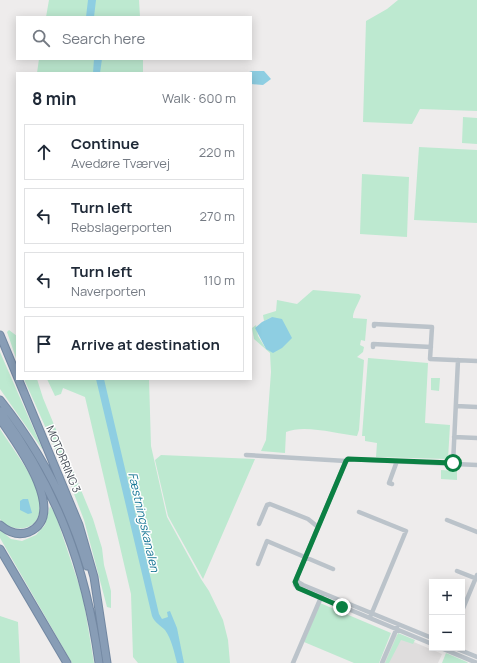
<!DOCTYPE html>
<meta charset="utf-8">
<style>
:root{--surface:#fff;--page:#f2f2f3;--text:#1f2937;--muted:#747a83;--line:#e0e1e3}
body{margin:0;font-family:Manrope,sans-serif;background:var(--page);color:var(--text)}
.controls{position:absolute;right:12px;bottom:12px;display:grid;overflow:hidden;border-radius:0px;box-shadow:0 2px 10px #0003}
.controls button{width:36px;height:36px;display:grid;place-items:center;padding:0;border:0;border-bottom:1px solid var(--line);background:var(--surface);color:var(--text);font:20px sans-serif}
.stop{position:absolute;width:12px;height:12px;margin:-9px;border:3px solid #0b8043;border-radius:50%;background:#fff}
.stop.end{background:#0b8043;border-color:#fff;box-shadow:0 1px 4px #0008}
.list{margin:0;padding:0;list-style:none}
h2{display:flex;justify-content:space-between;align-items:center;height:52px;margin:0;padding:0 16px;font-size:17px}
h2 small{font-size:13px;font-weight:400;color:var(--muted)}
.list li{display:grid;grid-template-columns:26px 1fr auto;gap:12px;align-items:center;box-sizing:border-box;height:56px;margin:0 8px 8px;padding:0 8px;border:1px solid var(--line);border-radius:0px}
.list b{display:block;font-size:15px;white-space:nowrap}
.list p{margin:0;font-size:13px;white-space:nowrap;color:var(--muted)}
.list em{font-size:13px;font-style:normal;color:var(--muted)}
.icon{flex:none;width:22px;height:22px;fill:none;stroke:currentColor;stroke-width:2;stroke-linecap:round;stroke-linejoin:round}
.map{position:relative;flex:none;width:477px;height:663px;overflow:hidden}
.search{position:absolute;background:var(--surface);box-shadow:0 2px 10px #0003;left:16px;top:16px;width:236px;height:44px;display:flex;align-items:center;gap:10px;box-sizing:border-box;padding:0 14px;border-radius:0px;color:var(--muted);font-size:15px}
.panel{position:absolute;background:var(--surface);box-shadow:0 2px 10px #0003;left:16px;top:72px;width:236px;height:308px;border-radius:0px}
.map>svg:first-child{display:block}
.education{fill:#dfdddd}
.green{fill:#bde9d0}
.water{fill:#8ecee2}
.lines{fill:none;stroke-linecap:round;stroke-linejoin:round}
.highway-casing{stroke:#7388a2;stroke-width:9}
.minor{stroke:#bbc3ca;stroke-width:4.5}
.highway{stroke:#889db6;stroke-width:7}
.route{stroke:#0b8043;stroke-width:5}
.labels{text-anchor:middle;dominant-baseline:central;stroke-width:3;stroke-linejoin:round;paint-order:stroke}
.street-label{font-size:11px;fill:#464e57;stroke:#fff}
.water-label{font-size:12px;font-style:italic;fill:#1a7896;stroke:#fff}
</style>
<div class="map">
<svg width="477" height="663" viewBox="0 0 477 663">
<rect width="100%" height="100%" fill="#eeecec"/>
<path class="education" d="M395,634L442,654L438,663H383Z"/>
<path class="green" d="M49,0H139L140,17H46Z
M398,0H477V111L420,109L412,124L363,122L366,21L387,9Z
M39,59H143V73H37Z
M463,117L477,118V144L462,143Z
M419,147L477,150V223L414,220Z
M362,174L409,177L407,237L360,234Z
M313,290L359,294L361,296C359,303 354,309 353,316V318L367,319L365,341L361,340L360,345L364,347L363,352L357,357L364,360L359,430L357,436C338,434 304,424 286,432L285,453L261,451L266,440L271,372L270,353L254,339L252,328L256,325L258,336L266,349L272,317L264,321L263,315L276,311L277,300L297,304Z
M9,330L17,336V361L7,332Z
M0,352L42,448V449L0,389Z
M368,358L428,363L425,423L450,425L448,459L376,457L377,443L365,441V436H362Z
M431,378H440L439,391L431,390Z
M24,379H37L43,398L93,519L102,548L104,565L111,591V608L107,607L84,520L68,478Z
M47,379H149L151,446L167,517L201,579L209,591L223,620L228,640L230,663H138L133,657L131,594L85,397L63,388L61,394L55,396Z
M0,429C11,446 30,471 37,490C39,498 41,509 38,517C31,533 9,531 0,519Z
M161,455L255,459L203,579L168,516L155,460Z
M441,470L457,471V480L441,479Z
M50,506L55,513L83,597L94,663H72L0,538V530L11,539L22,541L36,535L45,525Z
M320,603L391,633L379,663H354L304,642Z
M0,616L18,622L20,663H0Z
M398,633L415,640L413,644L401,640L389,663H385Z
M446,653L467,662L468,663H442Z"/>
<path class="water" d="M88,0H96L94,17H86Z
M94,59H102L100,73H93Z
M252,71H264L271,79L263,85L251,84V73H246Z
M272,317L282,319L292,338L282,348L273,353L266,349L255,328L262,322Z
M96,379H104L159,614L162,619L168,617L167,612L170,611L177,628L184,663H177C174,652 172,640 165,630C160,625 155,623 152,616Z
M23,499H28L32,513L28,514L20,510V501Z"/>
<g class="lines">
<g class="highway-casing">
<path id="highway" d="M0,335L79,525L94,577L107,663
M0,400C39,449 69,506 87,566
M0,411C57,489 86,567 99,663
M0,419C15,441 70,514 29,532C18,536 8,532 0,525
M0,549L67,663"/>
</g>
<path class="minor" d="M374,326V324L432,327L430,359L477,361
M373,347V344L431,347
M456,406L477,407
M454,437L477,438
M246,455L346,461L347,459L477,465
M346,461L297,577L295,585L298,588L432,644
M453,464L458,360
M392,484L389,483L397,461
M359,512L406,531L371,615
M447,520L477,532
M259,524L267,505L270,504L308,519L318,527
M258,564L267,541L333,569
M457,571L477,579
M297,577L298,582L303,585L432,638
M462,611L477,575
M441,648L477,663
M455,648L477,657
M293,663L322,595
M382,663L397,628"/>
<use href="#highway" class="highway"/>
</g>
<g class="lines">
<path class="route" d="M342,607L298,588L295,582L346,461L348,459L453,463"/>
</g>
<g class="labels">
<g class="street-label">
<text transform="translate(64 459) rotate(67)">MOTORRING 3</text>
</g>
<g class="water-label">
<text transform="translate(144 522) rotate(77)">Fæstningskanalen</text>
</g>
</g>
</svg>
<div class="controls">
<button>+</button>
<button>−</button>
</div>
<div class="stop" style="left:453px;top:463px"></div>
<div class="stop end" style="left:342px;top:607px"></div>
<div class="search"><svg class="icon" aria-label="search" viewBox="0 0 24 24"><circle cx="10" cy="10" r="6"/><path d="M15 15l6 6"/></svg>Search here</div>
<section class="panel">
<h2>8 min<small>Walk · 600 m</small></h2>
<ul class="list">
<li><svg class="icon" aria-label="ahead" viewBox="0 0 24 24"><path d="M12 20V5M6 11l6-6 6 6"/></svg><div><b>Continue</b><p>Avedøre Tværvej</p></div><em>220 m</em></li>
<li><svg class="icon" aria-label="left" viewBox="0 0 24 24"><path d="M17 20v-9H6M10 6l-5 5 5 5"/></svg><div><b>Turn left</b><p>Rebslagerporten</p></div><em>270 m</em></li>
<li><svg class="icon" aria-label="left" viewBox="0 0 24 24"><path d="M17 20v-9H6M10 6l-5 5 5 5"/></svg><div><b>Turn left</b><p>Naverporten</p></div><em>110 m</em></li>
<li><svg class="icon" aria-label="arrive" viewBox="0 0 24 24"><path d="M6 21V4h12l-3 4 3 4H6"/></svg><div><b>Arrive at destination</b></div></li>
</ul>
</section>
</div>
